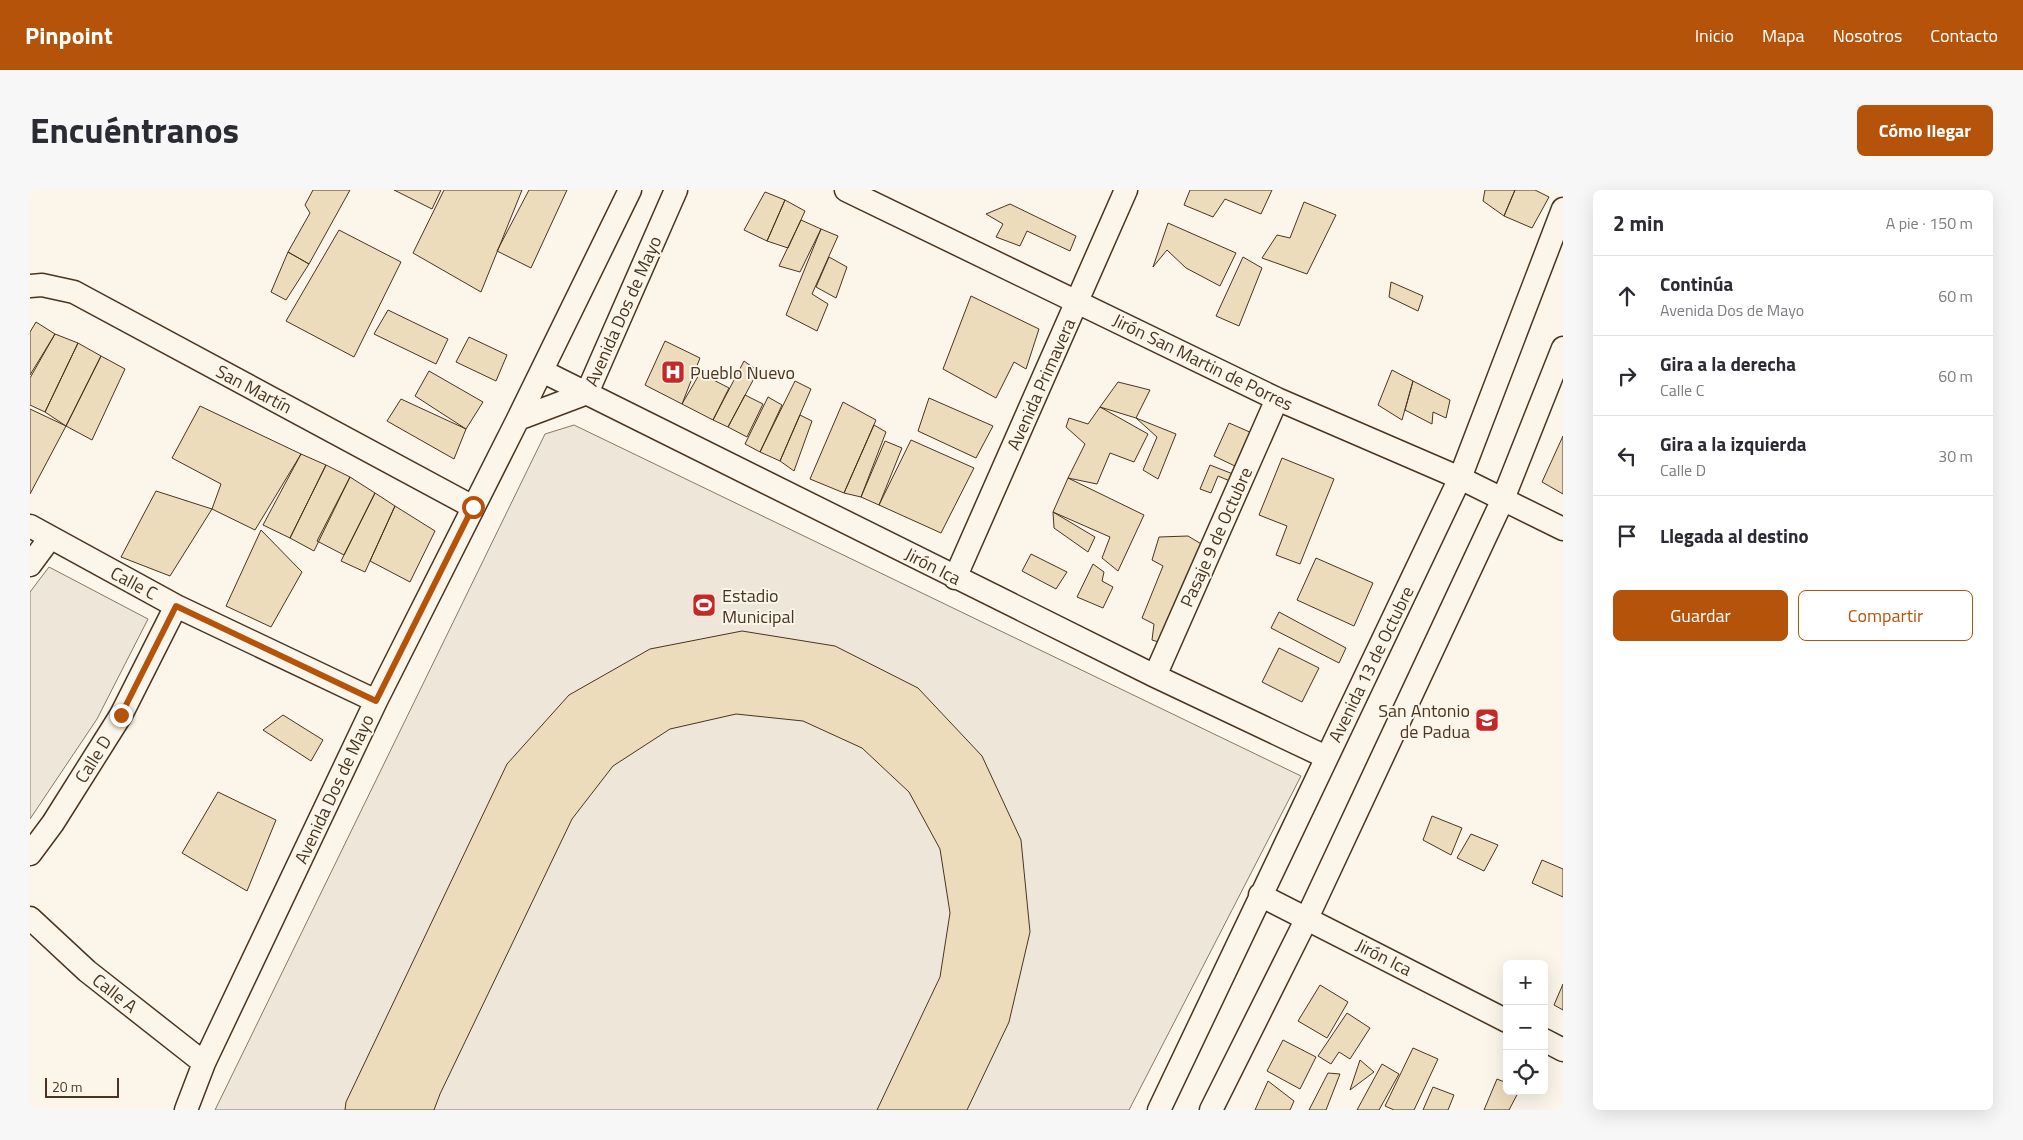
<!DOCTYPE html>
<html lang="es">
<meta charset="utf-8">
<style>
:root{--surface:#fff;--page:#f7f7f7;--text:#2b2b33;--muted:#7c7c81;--line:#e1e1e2;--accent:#b45309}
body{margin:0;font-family:"Titillium Web",sans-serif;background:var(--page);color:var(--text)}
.controls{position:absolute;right:15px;bottom:15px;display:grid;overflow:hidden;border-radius:8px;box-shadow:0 5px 20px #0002}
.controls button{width:45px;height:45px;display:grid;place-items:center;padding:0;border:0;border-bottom:1px solid var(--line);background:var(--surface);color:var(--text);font:25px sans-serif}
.scale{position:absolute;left:15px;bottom:12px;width:74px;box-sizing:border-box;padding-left:5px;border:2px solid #4a3520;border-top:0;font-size:14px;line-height:18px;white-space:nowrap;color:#4a3520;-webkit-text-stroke:4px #fbf6e9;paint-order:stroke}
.stop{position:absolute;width:15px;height:15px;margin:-11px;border:4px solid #b45309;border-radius:50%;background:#fff}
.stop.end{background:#b45309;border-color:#fff;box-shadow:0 1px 5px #0008}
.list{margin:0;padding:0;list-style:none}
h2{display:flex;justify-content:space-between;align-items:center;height:65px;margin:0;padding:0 20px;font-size:21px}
h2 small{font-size:16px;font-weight:400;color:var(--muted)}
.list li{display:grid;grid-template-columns:32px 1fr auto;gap:15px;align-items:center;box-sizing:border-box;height:80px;padding:0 20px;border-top:1px solid var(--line)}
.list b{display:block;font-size:19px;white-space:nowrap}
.list p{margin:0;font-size:16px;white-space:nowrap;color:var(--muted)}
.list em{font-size:16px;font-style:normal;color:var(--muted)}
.actions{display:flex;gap:10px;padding:15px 20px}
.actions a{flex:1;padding:11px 0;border:1px solid var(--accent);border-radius:8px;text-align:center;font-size:18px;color:var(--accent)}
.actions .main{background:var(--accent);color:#fff}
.icon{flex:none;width:28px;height:28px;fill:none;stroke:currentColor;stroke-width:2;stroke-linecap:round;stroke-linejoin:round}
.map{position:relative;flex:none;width:1533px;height:920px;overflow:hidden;border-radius:8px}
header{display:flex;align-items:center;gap:30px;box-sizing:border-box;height:70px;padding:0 25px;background:var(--accent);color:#fff}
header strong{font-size:24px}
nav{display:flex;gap:28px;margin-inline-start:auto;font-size:18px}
.intro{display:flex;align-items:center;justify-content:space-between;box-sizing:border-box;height:120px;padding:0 30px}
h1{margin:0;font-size:35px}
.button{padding:12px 22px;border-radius:8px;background:var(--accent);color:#fff;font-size:18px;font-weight:700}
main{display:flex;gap:30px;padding:0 30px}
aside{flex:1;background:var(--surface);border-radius:8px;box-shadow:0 5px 20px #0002}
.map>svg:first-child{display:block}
.green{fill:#ede6d9;stroke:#887966}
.building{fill:#ecdcbc;stroke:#4a3520}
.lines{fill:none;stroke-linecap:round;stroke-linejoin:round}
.street-casing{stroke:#4a3520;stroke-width:25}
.street{stroke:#fbf6e9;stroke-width:22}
.route{stroke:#b45309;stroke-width:6}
.labels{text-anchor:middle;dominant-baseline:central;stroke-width:4;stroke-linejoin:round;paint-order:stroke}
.street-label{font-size:18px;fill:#4a3520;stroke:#fbf6e9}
.poi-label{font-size:18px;fill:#4a3520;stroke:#fbf6e9;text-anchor:start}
</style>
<header>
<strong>Pinpoint</strong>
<nav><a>Inicio</a><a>Mapa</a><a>Nosotros</a><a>Contacto</a></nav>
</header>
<div class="intro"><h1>Encuéntranos</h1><a class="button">Cómo llegar</a></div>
<main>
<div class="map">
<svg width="1533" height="920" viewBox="0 0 1533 920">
<rect width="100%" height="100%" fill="#fbf6e9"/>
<path class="green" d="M544,235L1271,586L1099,920H185L515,244Z
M19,377L118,429L67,529L0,629V402Z"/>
<path class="building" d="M283,0H320L279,74L258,62L280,23L275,15Z
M364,0H411L402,19Z
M414,0H492L451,102L383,63Z
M499,0H537L501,78L467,61Z
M1160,0H1242L1231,24L1195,9L1183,27L1154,15Z
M1455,0H1485L1474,26L1453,11Z
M1485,0H1505L1519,7L1502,38L1474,26Z
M735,2L755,10L737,51L714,40Z
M755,10L775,21L758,58L737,51Z
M1274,12L1306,25L1277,84L1232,68L1247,45L1260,48Z
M980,14L1046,46L1040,61L997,41L990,56L966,47L973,34L956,24Z
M771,30L791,39L770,82L749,76Z
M1138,33L1206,63L1190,96L1156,78L1137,60L1123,77Z
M791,39L808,46L782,104L798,114L787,141L756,125Z
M309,40L371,72L324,167L256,131Z
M258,62L279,74L256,110L241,102Z
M799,67L817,77L806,108L786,97Z
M1213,67L1232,78L1209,136L1186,126Z
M1361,92L1393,106L1388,121L1359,107Z
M941,106L1009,139L996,179L984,172L966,208L913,179Z
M358,120L418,149L406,174L344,144Z
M6,132L25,144L0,185V142Z
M25,144L48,153L15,222L0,215V188Z
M439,147L477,165L466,191L426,172Z
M635,151L670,168L652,214L615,195Z
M48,153L71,166L36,236L15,222Z
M71,166L95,179L62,250L36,236Z
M714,171L728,181L698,237L683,230Z
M1362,180L1383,191L1372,230L1348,215Z
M399,181L453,212L436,239L385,206Z
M670,183L699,198L683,230L652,214Z
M765,191L781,199L750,271L730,262Z
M1383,191L1420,210L1416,228L1403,222L1402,234L1375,220Z
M1088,192L1120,200L1106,228L1070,217Z
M715,205L733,214L717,247L698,237Z
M738,207L752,215L730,262L715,254Z
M899,208L963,236L946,268L888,241Z
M371,209L436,239L424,269L357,231Z
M813,212L846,230L814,303L780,289Z
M170,216L271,264L225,340L182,319L191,294L142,268Z
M1070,217L1118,244L1104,272L1080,263L1067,294L1038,288L1055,254L1036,237L1039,228L1058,234Z
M0,219L36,236L0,304Z
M770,225L782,231L764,281L750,271Z
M1106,228L1146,244L1128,289L1113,280L1127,247Z
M1199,233L1222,243L1207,277L1184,266Z
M844,235L856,242L831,307L814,303Z
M1533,246V304L1512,292Z
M881,250L944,278L911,343L849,315Z
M855,251L872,258L849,315L831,307Z
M271,264L296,275L260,348L233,335Z
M1252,268L1304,289L1270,374L1246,365L1257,336L1229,325Z
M296,275L320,287L284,361L260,348Z
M1180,275L1203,284L1200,291L1188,286L1181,303L1170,299Z
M320,287L345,303L314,365L287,351Z
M1038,288L1114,325L1088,381L1072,368L1080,347L1023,322Z
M126,301L182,319L140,386L91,367Z
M345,303L365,316L335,382L311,371Z
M365,316L405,341L380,392L340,371Z
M1023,322L1065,347L1058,362L1024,338Z
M231,340L272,382L241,437L196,416Z
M1158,346L1173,355L1135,454L1122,450L1124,434L1112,428L1133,376L1122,370L1129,347Z
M1001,364L1037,382L1026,399L992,381Z
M1286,368L1343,393L1324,436L1267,410Z
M1063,374L1074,382L1072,391L1083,397L1073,418L1047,407Z
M1249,422L1316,458L1309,473L1241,438Z
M712,441L805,456L888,498L952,566L991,650L1000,742L979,832L937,920H847L910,787L920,723L910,659L879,602L832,558L773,531L706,524L640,539L583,576L542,629L410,904L404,920H315L316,912L477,574L539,505L620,459Z
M1249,458L1289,478L1272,512L1232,492Z
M253,525L293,550L281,571L233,540Z
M188,602L246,630L217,701L152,663Z
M1402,626L1432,638L1421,665L1393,650Z
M1441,644L1468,655L1454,681L1427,668Z
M1512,670L1533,679V707L1502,693Z
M1533,794V820L1524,815Z
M1290,795L1318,812L1297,848L1268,831Z
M1317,823L1340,838L1320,869L1309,862L1301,874L1288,866Z
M1253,850L1286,867L1270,899L1237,881Z
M1383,858L1408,869L1384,920H1364L1355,916Z
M1330,870L1344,882L1320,900Z
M1352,874L1369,884L1349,920H1327Z
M1298,883L1310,884L1296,920H1279Z
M1467,889L1477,893V901H1489L1479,920H1454Z
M1238,891L1264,911L1260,920H1225Z
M1403,897L1424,905L1418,920H1393Z"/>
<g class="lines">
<g class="street-casing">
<path id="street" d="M816,0L1247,209L1430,288L1533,339
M0,96L12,95L44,102L443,317
M512,181L1125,486L1296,567
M488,229L557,203L646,0
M0,336L146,416L346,511
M0,375L20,348
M925,388L1096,0
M1125,486L1247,209
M0,664L23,633L91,525L146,416
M1230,705L1477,831
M0,728L57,781L174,873
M1514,850L1533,860
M156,920L174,873L346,511L488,229L600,0
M1129,920L1430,288L1533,19
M1181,920L1277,728L1473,309L1533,158"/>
</g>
<use href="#street" class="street"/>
</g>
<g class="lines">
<path class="route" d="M91,525L146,416L346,511L443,317"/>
</g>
<defs>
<g id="hospital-square" transform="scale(1.25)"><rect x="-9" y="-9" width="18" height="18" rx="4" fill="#c62828" stroke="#fbf6e9"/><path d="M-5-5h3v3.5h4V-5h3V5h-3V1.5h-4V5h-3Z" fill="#fff"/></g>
<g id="stadium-square" transform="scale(1.25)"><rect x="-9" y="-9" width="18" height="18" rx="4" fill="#c62828" stroke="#fbf6e9"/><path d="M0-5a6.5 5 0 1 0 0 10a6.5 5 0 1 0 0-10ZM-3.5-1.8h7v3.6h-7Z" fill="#fff"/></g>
<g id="school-square" transform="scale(1.25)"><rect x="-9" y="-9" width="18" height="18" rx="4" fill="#c62828" stroke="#fbf6e9"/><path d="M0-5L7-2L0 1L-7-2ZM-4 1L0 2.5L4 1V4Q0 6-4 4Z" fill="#fff"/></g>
</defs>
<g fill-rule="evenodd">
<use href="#hospital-square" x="643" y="182"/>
<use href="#stadium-square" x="674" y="415"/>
<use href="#school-square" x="1457" y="530"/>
</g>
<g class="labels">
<g class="street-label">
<text transform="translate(593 121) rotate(-66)">Avenida Dos de Mayo</text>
<text transform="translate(1173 172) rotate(26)">Jirón San Martin de Porres</text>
<text transform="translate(1011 194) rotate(-66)">Avenida Primavera</text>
<text transform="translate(224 199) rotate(28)">San Martín</text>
<text transform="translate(1186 347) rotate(-66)">Pasaje 9 de Octubre</text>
<text transform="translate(903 376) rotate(27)">Jirón Ica</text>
<text transform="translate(104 393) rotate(28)">Calle C</text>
<text transform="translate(1341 474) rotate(-64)">Avenida 13 de Octubre</text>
<text transform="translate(63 569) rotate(-58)">Calle D</text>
<text transform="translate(304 599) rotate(-65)">Avenida Dos de Mayo</text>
<text transform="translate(1354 767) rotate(27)">Jirón Ica</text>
<text transform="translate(85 803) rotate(38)">Calle A</text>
</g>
<g class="poi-label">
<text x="660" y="182">Pueblo Nuevo</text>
<text x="692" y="405">Estadio<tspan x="692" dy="21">Municipal</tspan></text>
<text x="1440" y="520" text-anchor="end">San Antonio<tspan x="1440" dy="21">de Padua</tspan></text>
</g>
</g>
</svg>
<div class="controls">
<button>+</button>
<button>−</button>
<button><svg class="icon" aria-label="locate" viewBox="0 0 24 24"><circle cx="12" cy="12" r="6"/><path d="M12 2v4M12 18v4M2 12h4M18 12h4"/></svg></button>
</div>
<div class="scale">20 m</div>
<div class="stop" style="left:443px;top:317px"></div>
<div class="stop end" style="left:91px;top:525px"></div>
</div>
<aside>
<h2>2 min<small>A pie · 150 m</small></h2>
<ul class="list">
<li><svg class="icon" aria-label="ahead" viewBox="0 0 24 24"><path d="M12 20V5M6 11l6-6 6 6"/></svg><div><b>Continúa</b><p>Avenida Dos de Mayo</p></div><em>60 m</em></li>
<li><svg class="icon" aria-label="right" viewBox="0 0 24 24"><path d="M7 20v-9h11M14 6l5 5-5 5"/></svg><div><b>Gira a la derecha</b><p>Calle C</p></div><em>60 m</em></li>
<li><svg class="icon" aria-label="left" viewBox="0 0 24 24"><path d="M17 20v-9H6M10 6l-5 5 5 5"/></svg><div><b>Gira a la izquierda</b><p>Calle D</p></div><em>30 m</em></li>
<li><svg class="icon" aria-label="arrive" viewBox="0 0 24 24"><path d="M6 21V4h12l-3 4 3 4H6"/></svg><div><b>Llegada al destino</b></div></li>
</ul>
<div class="actions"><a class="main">Guardar</a><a>Compartir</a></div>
</aside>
</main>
